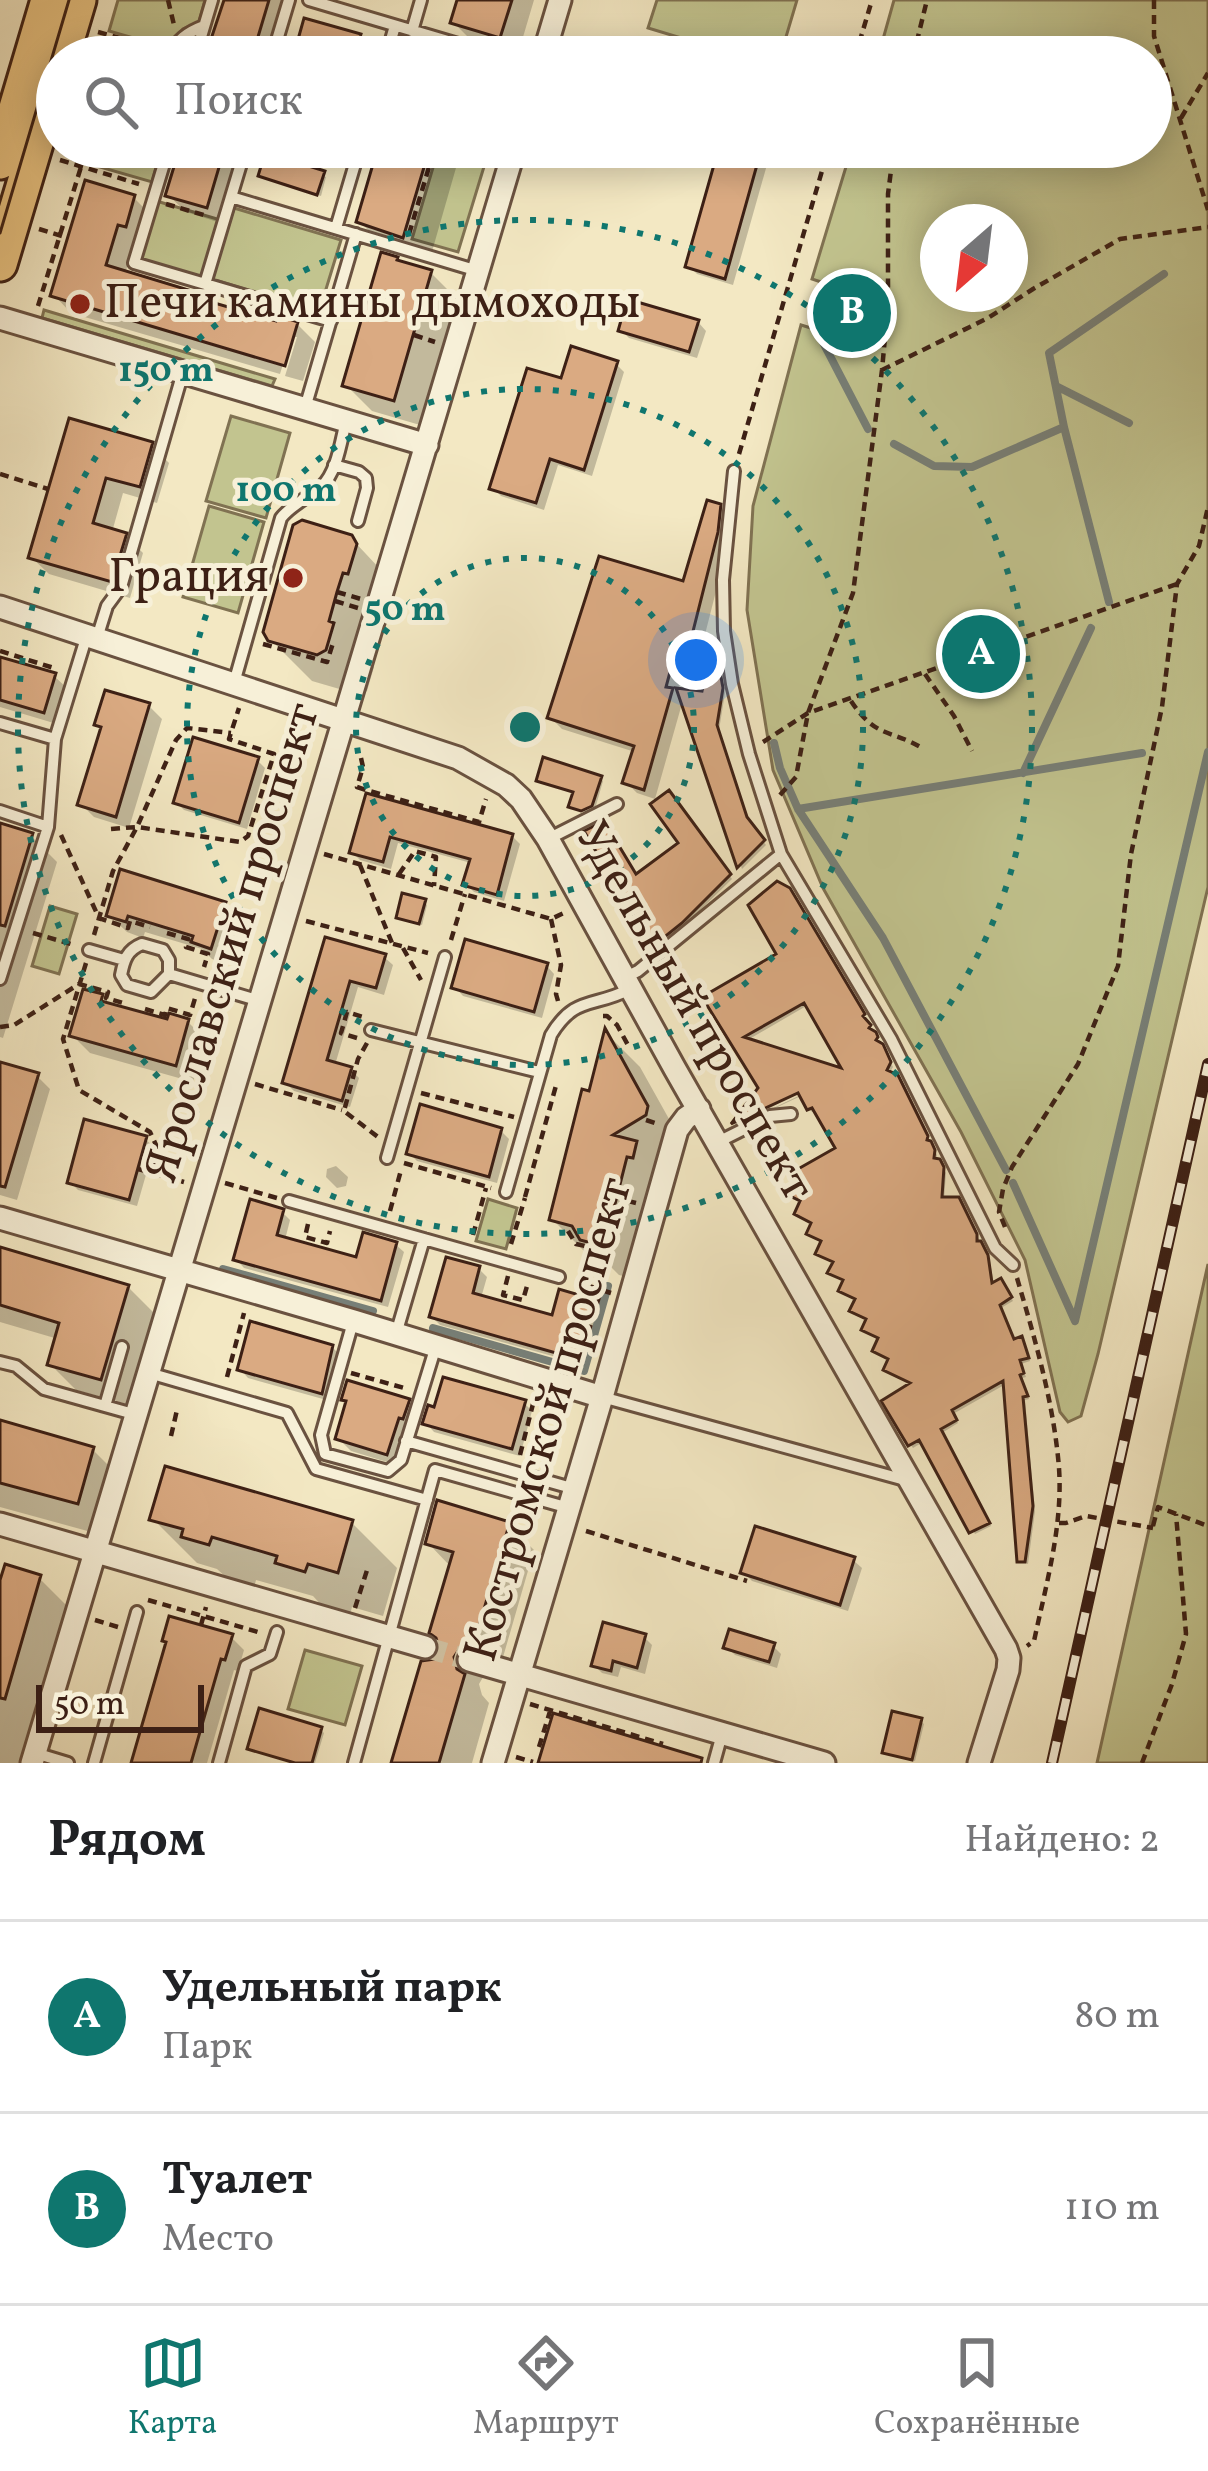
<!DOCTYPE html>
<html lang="ru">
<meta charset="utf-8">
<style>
:root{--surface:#fff;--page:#f2f2f2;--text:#202124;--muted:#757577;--line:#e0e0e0;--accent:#0f766e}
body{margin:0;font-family:Vollkorn,serif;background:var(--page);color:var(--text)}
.compass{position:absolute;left:920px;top:204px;width:108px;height:108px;border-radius:50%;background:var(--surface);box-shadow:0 6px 30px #0003;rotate:208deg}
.scale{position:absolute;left:36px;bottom:30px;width:168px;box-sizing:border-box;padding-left:12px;border:6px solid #3d2015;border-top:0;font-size:33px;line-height:42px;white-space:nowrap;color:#3d2015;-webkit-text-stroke:9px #f7f0d8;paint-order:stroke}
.you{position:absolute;left:696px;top:660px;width:42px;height:42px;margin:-30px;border:9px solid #fff;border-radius:50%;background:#1a73e8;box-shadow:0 0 0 18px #1a73e833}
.badge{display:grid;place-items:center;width:78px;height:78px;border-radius:50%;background:var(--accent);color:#fff;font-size:39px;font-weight:700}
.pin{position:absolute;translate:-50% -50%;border:6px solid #fff;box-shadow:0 3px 12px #0006}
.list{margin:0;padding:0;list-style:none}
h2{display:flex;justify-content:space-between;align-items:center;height:156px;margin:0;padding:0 48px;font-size:51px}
h2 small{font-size:39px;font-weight:400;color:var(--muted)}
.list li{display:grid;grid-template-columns:78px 1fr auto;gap:36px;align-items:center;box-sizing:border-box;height:192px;padding:0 48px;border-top:3px solid var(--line)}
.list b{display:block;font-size:45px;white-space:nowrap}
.list p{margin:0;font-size:39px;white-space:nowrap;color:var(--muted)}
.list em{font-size:39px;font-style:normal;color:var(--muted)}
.icon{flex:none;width:66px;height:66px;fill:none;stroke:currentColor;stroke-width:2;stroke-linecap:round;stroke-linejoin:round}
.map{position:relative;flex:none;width:1208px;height:1763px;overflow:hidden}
.search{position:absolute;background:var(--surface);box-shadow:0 6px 30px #0003;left:36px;right:36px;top:36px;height:132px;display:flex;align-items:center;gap:30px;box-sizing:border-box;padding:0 42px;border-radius:66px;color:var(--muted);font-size:45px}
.sheet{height:540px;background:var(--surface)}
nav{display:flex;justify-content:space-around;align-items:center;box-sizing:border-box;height:168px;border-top:3px solid var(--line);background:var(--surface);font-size:33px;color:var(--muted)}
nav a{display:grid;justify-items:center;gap:6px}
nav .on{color:var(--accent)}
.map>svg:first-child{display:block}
.green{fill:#c2c48f;stroke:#807252;stroke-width:3;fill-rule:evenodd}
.shadow{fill:#0003;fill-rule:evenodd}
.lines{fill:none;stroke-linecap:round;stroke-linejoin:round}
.stream{stroke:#777f77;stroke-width:8}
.building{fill:#daaa82;stroke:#3d2015;stroke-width:3;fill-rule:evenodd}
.street-tunnel{stroke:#cfc0a0;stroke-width:21;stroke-dasharray:21 10;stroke-linecap:butt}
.lane-casing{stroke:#6a5240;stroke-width:16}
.street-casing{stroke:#6a5240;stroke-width:27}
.primary-casing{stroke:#3d2015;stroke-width:39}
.path{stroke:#3d2015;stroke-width:4.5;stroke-dasharray:9 6;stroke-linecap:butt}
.lane{stroke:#f7f0d8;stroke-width:10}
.street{stroke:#f7f0d8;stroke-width:21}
.primary{stroke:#eac482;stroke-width:33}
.tram{stroke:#3d2015;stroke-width:3}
.rail-casing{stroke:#3d2015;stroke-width:12}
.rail{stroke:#f7f0d8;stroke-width:8;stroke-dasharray:22;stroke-linecap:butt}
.ring{fill:none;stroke:#0f766e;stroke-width:6;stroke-dasharray:6 12}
.poi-dot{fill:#8f2418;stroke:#f7f0d8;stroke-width:4.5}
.labels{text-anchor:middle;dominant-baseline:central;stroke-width:10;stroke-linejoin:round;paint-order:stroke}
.poi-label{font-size:48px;fill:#3d2015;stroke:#f7f0d8;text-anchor:start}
.street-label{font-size:48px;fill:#3d2015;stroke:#f7f0d8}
.centre{fill:#0f766e;stroke:#f7f0d8;stroke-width:6}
.ring-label{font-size:36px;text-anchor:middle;font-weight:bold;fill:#0f766e;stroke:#f7f0d8;stroke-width:10;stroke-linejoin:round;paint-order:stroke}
</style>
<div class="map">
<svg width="1208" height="1763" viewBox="0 0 1208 1763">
<rect width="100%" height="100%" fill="#f3e8c3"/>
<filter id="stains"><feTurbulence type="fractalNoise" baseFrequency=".00167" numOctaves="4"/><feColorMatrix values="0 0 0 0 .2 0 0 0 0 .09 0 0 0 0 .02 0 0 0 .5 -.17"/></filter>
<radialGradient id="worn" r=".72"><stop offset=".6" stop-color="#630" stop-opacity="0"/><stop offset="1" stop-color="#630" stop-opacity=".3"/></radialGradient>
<path class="green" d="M118,0H205L199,22L183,29L168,48L109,31Z
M657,0H797L780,57H744L648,28Z
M894,0H1208V887L1098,1354L1081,1416L1068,1422L1060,1412L1025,1260L961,1132L823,888L773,770L747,610L753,506L801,325L863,344L871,326L880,325L887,304L812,279L852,147H1151V57H878ZM938,222H1010V294H938Z
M75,147H162L152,182L72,159Z
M439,147H490L458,252L412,239Z
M153,200L224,221L205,284L134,263Z
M234,208L341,240L319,312L212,279Z
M44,310L275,379L272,386L42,318Z
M231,416L290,433L266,518L206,501Z
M209,506L264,522L238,613L183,597Z
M50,906L77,914L59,974L32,966Z
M488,1199L517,1208L506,1249L476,1241Z
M1208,1264V1763H1097Z
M305,1650L362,1666L345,1725L288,1709Z"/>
<path class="shadow" d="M223,0H291L274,57H208Z
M459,0H534L518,54L471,40L453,22Z
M359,37L362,40L357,57H341L300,43Z
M181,147H247L224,224L186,212L168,195Z
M274,147L295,150L298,153L295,165L326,177L321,196L261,175Z
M381,147H462L429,262L385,247L359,221Z
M722,147H772L733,285L697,274L689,266Z
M134,198L151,215L143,243L135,241L125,274L204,298L211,305L278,325L297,324L315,342L303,381L285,376L297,337H291L280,374L71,313L54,295Z
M431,273L457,299L420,425L372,411L346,385Z
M867,310L870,313L864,336L829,324Z
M698,322L706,331L697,358L629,338L621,330Z
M616,364L624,372L592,476L558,465L544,510L501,496L493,488L563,382Z
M71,421L151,445L169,463L157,503L123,493L112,532L125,535L143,553L130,598L49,574L31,557Z
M719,507L731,518L728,544L698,662L683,672L678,692L705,694L718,669L722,673L725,693L719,730L749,823L766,845L742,869L683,700L655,799L637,793L626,782L635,752L562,729L551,718L685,585Z
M350,537L397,587L389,614L384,612L370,662L374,667L367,691L360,695L312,681L270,639Z
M0,660L54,676L68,689L57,724L0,707Z
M149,706L162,719L129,828L94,817L81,804L103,730L97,724Z
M257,760L265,768L247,829L184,810L176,802Z
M600,778L603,781L595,809L586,813L572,806L576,793L539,780Z
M368,796L512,836L520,844L504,901L474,892L466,884L471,863L398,843L391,869L360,860L352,852Z
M672,796L732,879L685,925L657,948L637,878L682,843Z
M0,827L31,836L57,862L3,1038L0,1037Z
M793,895L866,1019L864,1022L878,1039V1045L885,1051L893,1067L889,1074L901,1082L937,1155L936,1162L942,1166L946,1173L944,1200L961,1204L990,1261L994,1286L1004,1285L1013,1301L1001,1308L1015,1342L1024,1343L1030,1361L1021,1364L1026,1377L1022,1378L1029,1399L1025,1400L1035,1511L1028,1564L1020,1561L1006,1384L953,1414L958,1423L942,1433L991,1526L975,1534L923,1442L913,1448L910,1444L914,1384L891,1360L824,1242L839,1150L817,1110L812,1112L809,1108L803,1095L737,1126L735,1124L761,1089L706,998L780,955ZM808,1005L847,1074L746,1041ZM810,1083L813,1089L742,1123V1116Z
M424,902L427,905L422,925L399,917Z
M224,905L242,922L228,964L212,959L202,949L145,932L143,938L127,932L109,915Z
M327,940L384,957L393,965L384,995L358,987L335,1065L351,1070L359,1078L350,1107L294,1091L285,1082Z
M546,965L554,974L542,1018L463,996L455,987Z
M101,997L111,1007L169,1023L188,1022L205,1039L193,1082L90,1053L72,1035Z
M606,1033L640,1067L683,1144L640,1280L619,1275L603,1259L588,1255L552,1219L591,1094Z
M0,1072L37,1076L50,1089L17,1200L0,1195Z
M501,1131L509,1139L497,1183L417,1161L409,1153Z
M145,1139L154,1147L137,1206L78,1190L70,1182Z
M336,1166L348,1177L346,1186L337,1188L326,1177L327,1169Z
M282,1212L290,1220L285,1240L358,1261L395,1244L404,1252L388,1307L244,1268L236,1259Z
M0,1250L128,1287L154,1313L127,1404L76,1390L50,1364L58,1339L0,1322Z
M479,1269L487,1277L481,1298L554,1318L592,1301L600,1310L585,1365L440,1325L432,1317Z
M332,1347L340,1355L330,1401L248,1378L240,1369Z
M408,1402L421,1415L416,1430L412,1429L400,1466L351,1451L338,1438L349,1403Z
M524,1403L532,1411L520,1456L434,1432L426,1423Z
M0,1423L92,1449L128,1485L113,1538L0,1507Z
M153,1519L352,1523L397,1568L383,1616L352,1607L350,1615L323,1607L313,1596L256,1580L254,1588L229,1580L217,1569L197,1563Z
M508,1524L534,1550L499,1671L485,1674L479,1684L482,1695L489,1703L472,1763H394L443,1650L440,1639L451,1567L428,1543Z
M853,1560L862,1568L848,1611L752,1581L744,1573Z
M39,1578L75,1614L32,1763H0V1591Z
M231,1637L244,1650L238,1671L234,1670L207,1763H130L132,1756L136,1757Z
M644,1637L652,1645L645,1674L621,1667L618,1677L602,1673L594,1665Z
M773,1646L781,1654L777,1668L735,1655L727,1647Z
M920,1721L924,1724L915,1761L886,1752Z
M321,1730L324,1733L315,1763H293L250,1748Z"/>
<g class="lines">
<path class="stream" d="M816,329L868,429
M1056,386L1129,423
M894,444L934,466L972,467L1064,427
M1109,602L1064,427L1049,353L1164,274
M774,743L780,768L798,809L883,938L1006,1170
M1023,773L1091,628
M798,809L1142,753
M1013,1183L1075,1321L1208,752
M223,1269L373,1311
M433,1328L584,1371L608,1286"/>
</g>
<path class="building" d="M224,0H269L252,57H205Z
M457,0H512L500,38L450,23Z
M304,18L361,34L354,57H342L297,43Z
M409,40L458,54V57H404Z
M180,147H225L207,208L165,196Z
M271,147H296L292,161L325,171L317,195L258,176L265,153L269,154Z
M378,147H430L403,238L356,222Z
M719,147H762L725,279L685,267Z
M85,180L135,195L126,227L118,225L106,265L205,295L204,300L276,321L278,315L298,322L285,366L50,296Z
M381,252L398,257L397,260L432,270L394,401L342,386Z
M833,297L869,307L861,335L826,325Z
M627,299L699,320L689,352L618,331Z
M571,346L618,361L584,470L550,459L536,503L489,489L527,368L561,378Z
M69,418L153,442L140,487L106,478L93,523L127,533L112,582L28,558Z
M707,500L721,504L718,532L688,651L673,661L666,687L673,688L644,790L622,783L634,746L547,718L599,556L683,581Z
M302,520L352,535L357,544L348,574L343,573L337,592L329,621L334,623L326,650L317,655L268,641L263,632L293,525Z
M0,657L56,673L44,713L0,700Z
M708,665L719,666L723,688L717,725L747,817L765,840L737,868L676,688L702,691Z
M105,690L150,703L116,817L77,805L101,727L94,725Z
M193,737L259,757L239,823L173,803Z
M543,757L602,776L592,806L581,811L568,807L573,792L536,781Z
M669,790L731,874L682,923L652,947L584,831L604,821L636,874L678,843L650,804Z
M366,793L513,834L497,895L462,885L470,859L390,837L383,862L349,853Z
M0,823L33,833L5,926L0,925Z
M120,869L226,902L211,949L191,942L193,936L128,916L126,922L106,916Z
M777,881L790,888L865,1014L863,1016L871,1025L869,1028L876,1032L878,1037L876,1040L883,1044L891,1062L887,1070L898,1075L928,1136L927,1140L931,1141L935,1150L934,1158L940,1159L944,1167L942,1197H959L977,1234V1241H981L988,1255L992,1283L1001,1278L1012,1297L1000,1305L1014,1339L1022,1336L1029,1358L1020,1360L1024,1373L1020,1375L1028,1396L1023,1397L1033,1506L1025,1562H1017L1003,1381L952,1410L957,1420L941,1429L990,1523L969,1533L919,1440L908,1446L881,1401L910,1383L883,1370L888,1359L872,1351L878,1338L861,1330L866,1319L849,1311L855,1299L838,1291L843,1280L827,1273L833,1262L815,1254L821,1241L806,1234L811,1223L794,1214L800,1201L786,1194L798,1169L835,1148L812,1108L807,1110L798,1093L731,1124L758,1088L702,997L776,954L748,905ZM804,1003L841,1068L744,1037Z
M402,893L426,899L419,924L396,918Z
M325,937L386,954L376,988L350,981L327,1060L352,1067L342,1101L282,1083Z
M465,939L548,963L534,1012L451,988Z
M83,989L103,994L101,1001L167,1019L169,1013L189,1019L176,1066L69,1036Z
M605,1028L648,1106L646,1115L613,1135L637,1141L633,1158L627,1157L614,1208L619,1209L611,1240L603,1246L580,1240L572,1226L549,1220L582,1089L589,1091Z
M0,1062L39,1073L5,1187L0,1186Z
M420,1104L502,1128L489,1177L406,1154Z
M84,1119L147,1136L129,1200L67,1183Z
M250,1199L284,1209L277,1235L356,1257L363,1232L397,1242L381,1301L233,1260Z
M0,1247L129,1285L101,1380L47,1365L59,1323L0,1305Z
M446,1257L480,1266L473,1293L552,1315L559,1289L593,1299L577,1359L429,1317Z
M250,1321L333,1345L322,1394L237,1370Z
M443,1377L526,1400L512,1449L422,1424L428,1405L434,1407Z
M347,1380L410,1399L403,1419L399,1418L387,1455L335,1439L346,1401L341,1400Z
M0,1420L94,1447L78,1504L0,1483Z
M165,1466L353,1520L338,1573L308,1564L305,1572L275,1563L277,1556L212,1537L209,1545L181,1537L183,1529L149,1520Z
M437,1500L510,1522L473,1646L460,1648L454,1657L457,1669L465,1674L439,1763H391L421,1661L434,1659L440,1650L436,1638L429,1633L453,1552L425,1544Z
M755,1526L855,1557L840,1605L740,1573Z
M5,1564L41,1575L5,1699L0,1698V1580Z
M169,1616L233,1634L225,1660L221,1659L191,1763H131L166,1642L162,1641Z
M603,1622L646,1634L637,1668L613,1661L611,1671L591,1666Z
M729,1629L775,1643L769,1662L723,1648Z
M259,1708L322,1727L312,1763H295L247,1749Z
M892,1711L922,1718L912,1760L882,1753Z
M553,1713L702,1758L701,1763H538Z"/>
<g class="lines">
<path class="street-tunnel" d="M425,1647L469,1660"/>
<g class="lane-casing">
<path id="lane" d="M309,0L502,57
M412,31L421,0
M169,57C176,40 188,32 204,26
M195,57L212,0
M272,57L289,0
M386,57L395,26
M169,147L134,263L331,321
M246,147L231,197L478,271
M336,228L360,147
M205,284L231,197
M305,408L356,234
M334,465L359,472L366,478L367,488L358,521
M734,471L723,580L724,631L732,684L749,754L781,854L891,1039L995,1248L1013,1265
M97,638L107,606L121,587L183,372
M234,683L281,518C292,504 308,498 321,487C337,473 341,441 346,421
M0,723L55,739
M0,811L48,827
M548,839L617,804
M89,950L124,960
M169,974V960L163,950L142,944C127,950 124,960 121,975L127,985L151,992L169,974L260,1001
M624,978L638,971L781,854
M0,979L48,827L55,739L87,635
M371,1030L539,1072
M718,1142L770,1116L791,1114
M387,1158L445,957
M506,1192L551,1035C575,995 594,1008 630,989
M289,1201L559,1277
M353,1322L321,1435L325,1454L388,1471L401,1460L436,1346
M396,1334L424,1239
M0,1362L16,1366L44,1389L137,1415
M149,1373L287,1413L316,1469L427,1500
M602,1397L905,1480
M105,1406L122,1347
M406,1441L575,1489
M35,1753L68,1763
M94,1763L137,1612
M219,1763L246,1666L270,1654L277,1632
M354,1763L435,1470L569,1508
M714,1763L722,1734"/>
</g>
<g class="street-casing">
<path id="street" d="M543,57L560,0
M0,318L427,445
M0,607L458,758L506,785L521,799L548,839L675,1069L1006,1649L1009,1658L1008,1670L979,1763
M0,1218L354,1321L602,1397
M0,1524L425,1647
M469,1660L824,1763
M32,1763L515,147
M493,1763L602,1397L677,1130L686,1118L699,1109"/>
</g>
<g class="primary-casing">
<path id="primary" d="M62,57L79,0
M0,162L48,0
M0,264L57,73"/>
</g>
<path class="path" d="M168,0L174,25
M1154,0V36L1208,210
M98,32L153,47
M855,57L872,0
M913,57L927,0
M1110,57H1144
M1181,118L1208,73
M434,148L486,164
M60,160L139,184
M166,204L207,216
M39,229L68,238
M409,234L435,147
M38,306L81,167L102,147
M414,335L435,342
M882,370L988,318L1033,289L1120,239L1208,227
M739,454L829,147
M0,474L48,489
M337,592L361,599
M335,601L358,608
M263,644L327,662L333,643
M0,651L57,669
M925,674L954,716L972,751
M851,701C876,739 891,729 924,749
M763,742L808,713L1177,584
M361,758L363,767L357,787L366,790L479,822L486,799
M780,795L796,777L808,713L853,593L882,370L888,305V194L894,147
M111,829L137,827L240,842L248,836L274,754L229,739L239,708
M61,835L99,918L128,928L130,921L150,927
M324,854L551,919L566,912
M360,865L392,943
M399,874L415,851L436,857L434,886
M551,919L561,965L556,994L558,1001
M306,921L428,953
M33,933L74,945
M167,933L188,939L186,947L208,954L204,967
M94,935L113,871L137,827L176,740L187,728L231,733
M451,940L465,894
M403,948L421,980
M86,963L63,1039L79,1090L150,1132L156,1145L152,1173
M145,1009L165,1015L167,1008L190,1015L196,995
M603,1016H607L617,1025L629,1047
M0,1027L14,1025L79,984L108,992L106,998L123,1003
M357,1038L341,1033L347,1012L363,1017
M367,1043L358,1059L344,1111L378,1137
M255,1084L342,1110
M421,1093L514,1117
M646,1120L658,1124
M404,1163L491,1188
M138,1169L184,1182
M225,1183L277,1198
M525,1197L557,1082
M390,1211L401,1170
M308,1224L305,1237L327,1243L330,1231
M1005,1227L999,1212L1003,1189L1012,1167L1078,1064L1118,966L1131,854L1162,707L1177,584L1199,546L1208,507
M568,1231L576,1244L603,1250L612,1244L624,1200L636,1203
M473,1235L486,1188
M511,1244L525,1198
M508,1276L503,1295L523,1300L527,1286
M1017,1278C1035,1339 1054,1404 1059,1468C1063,1526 1046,1585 1034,1641L1027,1646
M576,1282L611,1293
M594,1342L586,1340L601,1290
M351,1373L404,1388
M227,1377L244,1313
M171,1436L177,1410
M520,1455L535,1396
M1059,1523H1066L1086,1516L1153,1528
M1153,1526L1158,1507L1208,1526
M586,1531L747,1581
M148,1600L258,1632
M355,1608L368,1567
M95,1620L118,1627
M201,1625L206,1607
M530,1704L663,1744
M539,1747L551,1708
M516,1757L533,1762
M1142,1763L1172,1684L1186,1634L1176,1514"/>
<use href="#lane" class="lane"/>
<use href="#street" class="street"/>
<use href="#primary" class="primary"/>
<path class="tram" d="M0,233L69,0"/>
<g class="rail-casing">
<path id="rail" d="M1052,1763L1208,1064"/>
</g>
<use href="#rail" class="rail"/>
</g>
<g class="ring">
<circle cx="525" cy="727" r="169"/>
<circle cx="525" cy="727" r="338"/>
<circle cx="525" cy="727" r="507"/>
</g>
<g class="poi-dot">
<circle cx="80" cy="304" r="12"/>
<circle cx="293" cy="578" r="12"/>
</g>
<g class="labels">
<g class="poi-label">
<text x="104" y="304">Печи камины дымоходы</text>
<text x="269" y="578" text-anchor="end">Грация</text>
</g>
<g class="street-label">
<text transform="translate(234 943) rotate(-73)">Ярославский проспект</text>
<text transform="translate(693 1012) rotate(60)">Удельный проспект</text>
<text transform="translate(550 1420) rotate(-74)">Костромской проспект</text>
</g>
</g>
<circle cx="525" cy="727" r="18" class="centre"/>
<g class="ring-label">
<text x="166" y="381">150 m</text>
<text x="286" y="501">100 m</text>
<text x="405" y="620">50 m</text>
</g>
<rect width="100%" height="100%" filter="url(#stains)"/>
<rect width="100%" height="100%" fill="url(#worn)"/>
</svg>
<svg class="compass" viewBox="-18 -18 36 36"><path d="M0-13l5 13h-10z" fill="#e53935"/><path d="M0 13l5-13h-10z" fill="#757577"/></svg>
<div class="scale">50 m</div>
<div class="you"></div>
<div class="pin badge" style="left:981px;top:654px">A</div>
<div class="pin badge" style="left:852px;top:313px">B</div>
<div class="search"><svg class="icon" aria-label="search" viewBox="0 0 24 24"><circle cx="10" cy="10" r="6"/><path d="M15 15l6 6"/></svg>Поиск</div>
</div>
<section class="sheet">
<h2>Рядом<small>Найдено: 2</small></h2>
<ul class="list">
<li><span class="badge">A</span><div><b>Удельный парк</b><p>Парк</p></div><em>80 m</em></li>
<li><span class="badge">B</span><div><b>Туалет</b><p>Место</p></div><em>110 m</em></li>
</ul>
</section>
<nav>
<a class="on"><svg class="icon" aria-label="map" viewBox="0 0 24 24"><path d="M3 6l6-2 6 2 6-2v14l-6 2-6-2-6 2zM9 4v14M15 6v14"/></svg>Карта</a>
<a><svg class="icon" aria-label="directions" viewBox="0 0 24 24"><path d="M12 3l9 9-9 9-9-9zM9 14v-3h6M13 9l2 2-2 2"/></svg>Маршрут</a>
<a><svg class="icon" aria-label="saved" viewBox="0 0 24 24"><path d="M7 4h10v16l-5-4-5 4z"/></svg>Сохранённые</a>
</nav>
